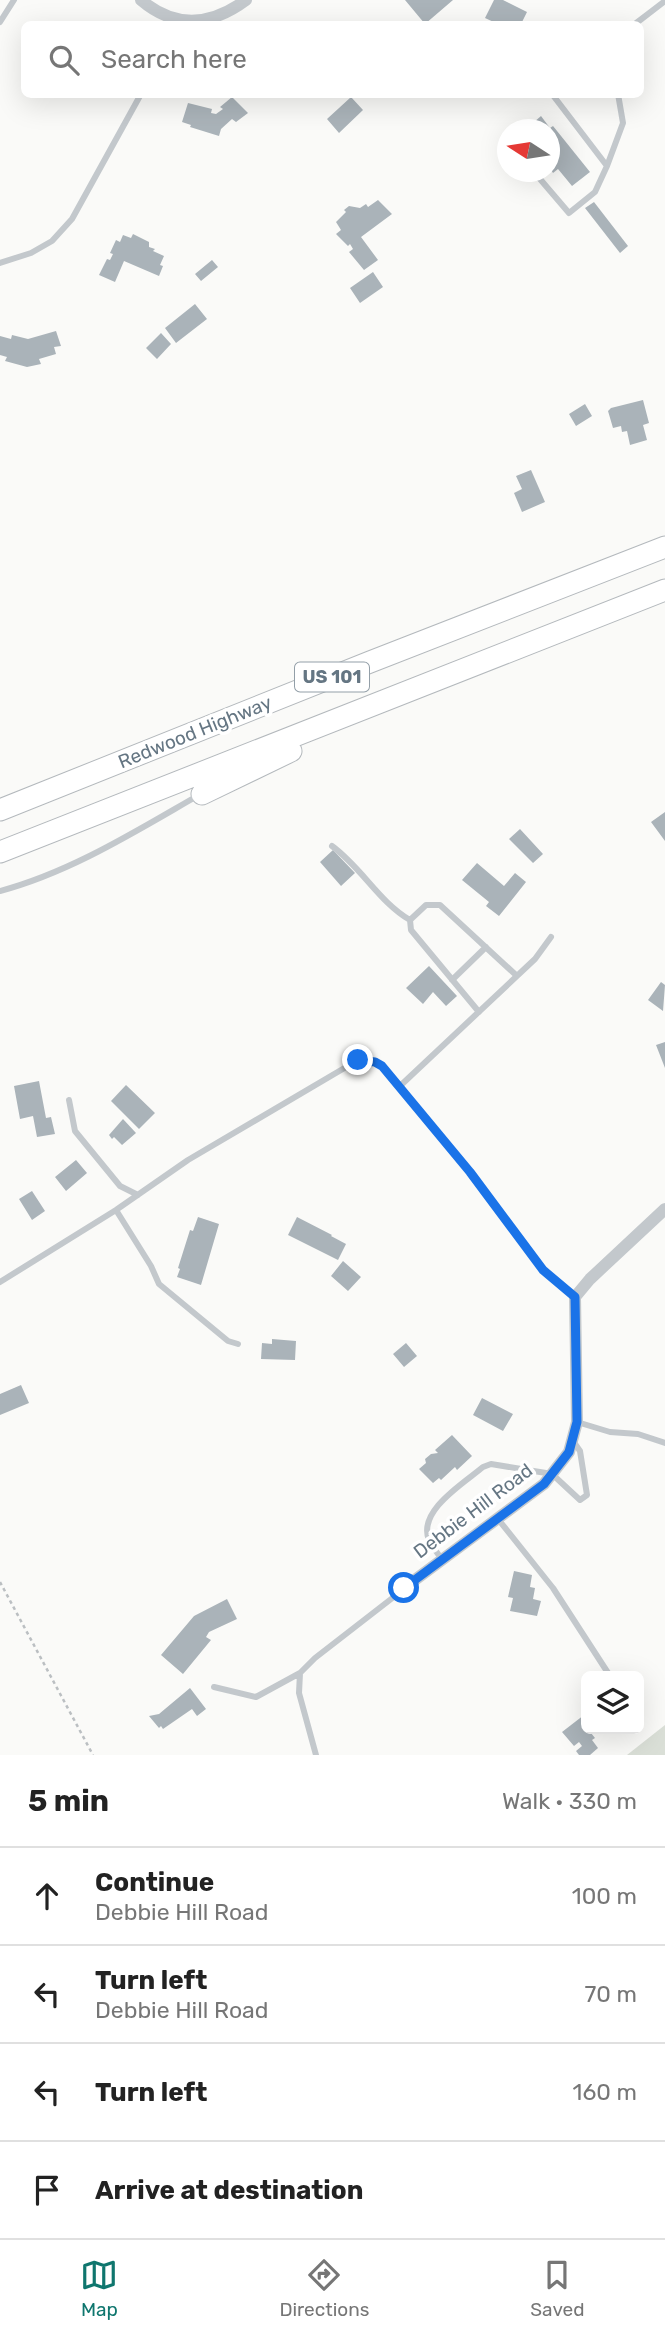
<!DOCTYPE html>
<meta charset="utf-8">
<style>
:root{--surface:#fff;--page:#f6f6f6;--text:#222;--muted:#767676;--line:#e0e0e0;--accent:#0f766e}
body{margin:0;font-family:Rubik,sans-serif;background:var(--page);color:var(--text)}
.controls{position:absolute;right:21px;bottom:21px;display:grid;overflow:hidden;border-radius:10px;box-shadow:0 7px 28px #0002}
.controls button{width:63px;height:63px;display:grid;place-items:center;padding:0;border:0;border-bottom:2px solid var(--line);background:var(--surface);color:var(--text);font:35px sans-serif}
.compass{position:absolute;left:497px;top:119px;width:63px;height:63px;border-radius:50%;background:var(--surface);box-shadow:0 7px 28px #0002;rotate:282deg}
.stop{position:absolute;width:21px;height:21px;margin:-16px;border:5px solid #1a73e8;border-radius:50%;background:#fff}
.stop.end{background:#1a73e8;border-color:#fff;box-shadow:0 2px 7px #0008}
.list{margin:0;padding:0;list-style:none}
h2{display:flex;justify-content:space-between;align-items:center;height:91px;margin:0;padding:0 28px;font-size:30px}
h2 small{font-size:23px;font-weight:400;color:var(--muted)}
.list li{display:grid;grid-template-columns:46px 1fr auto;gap:21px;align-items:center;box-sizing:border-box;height:98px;padding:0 28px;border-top:2px solid var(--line)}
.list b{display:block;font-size:26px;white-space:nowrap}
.list p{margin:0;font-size:23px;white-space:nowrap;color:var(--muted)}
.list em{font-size:23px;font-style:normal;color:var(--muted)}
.icon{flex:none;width:38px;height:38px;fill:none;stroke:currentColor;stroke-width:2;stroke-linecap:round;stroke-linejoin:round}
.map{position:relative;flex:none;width:665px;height:1755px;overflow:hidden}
.search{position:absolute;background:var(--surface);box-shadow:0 7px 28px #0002;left:21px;right:21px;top:21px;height:77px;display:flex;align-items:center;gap:18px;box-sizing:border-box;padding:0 24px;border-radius:10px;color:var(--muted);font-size:26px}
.sheet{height:483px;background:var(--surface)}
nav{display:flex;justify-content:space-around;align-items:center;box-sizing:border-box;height:98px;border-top:2px solid var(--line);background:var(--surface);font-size:19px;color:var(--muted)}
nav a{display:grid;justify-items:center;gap:4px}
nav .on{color:var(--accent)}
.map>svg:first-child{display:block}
.green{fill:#dadfd7}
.building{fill:#aab3b9}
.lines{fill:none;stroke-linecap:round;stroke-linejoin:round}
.highway-casing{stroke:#b4b9bd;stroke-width:23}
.path{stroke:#bbbfc2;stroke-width:2.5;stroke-dasharray:3.5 3.5;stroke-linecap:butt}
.lane{stroke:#c3c8cc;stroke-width:6}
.street{stroke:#c3c8cc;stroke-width:12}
.highway{stroke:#fff;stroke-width:21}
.route{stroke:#1a73e8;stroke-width:9}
.labels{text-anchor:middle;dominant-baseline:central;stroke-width:7;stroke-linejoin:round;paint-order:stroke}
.shield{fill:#fff;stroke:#939fa8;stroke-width:2}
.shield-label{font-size:18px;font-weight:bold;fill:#657683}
.street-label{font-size:19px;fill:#657683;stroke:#fff}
</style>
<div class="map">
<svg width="665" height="1755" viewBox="0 0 665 1755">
<rect width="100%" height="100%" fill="#fafaf8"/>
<path class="green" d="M665,1725V1755H627Z"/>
<path class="building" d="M405,0H453L425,24Z
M494,0H503L527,12L521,24H498L485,18Z
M232,97L248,113L236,122L232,119L221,129L219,136L190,127L191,125L182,122L188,103L212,109L211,113L216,114L223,109L220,107Z
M351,97L363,110L339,133L327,119Z
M541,116L550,128L553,126L590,172L572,186L558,169L553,173L550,168V130H525Z
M378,200L392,214L361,237L378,260L364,270L349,252L353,249L350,244L348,246L336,234L341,230L336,222L346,212L344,210L349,206L360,208L366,204L368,207Z
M594,202L628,246L620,253L585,208Z
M133,234L149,242V247L155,249L153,251L164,256L160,265L163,266L159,276L124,261L115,282L99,275L107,259L110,260L113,254L110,253L116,240L120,242L123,235L131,238Z
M212,260L218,267L201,281L195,274Z
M373,272L383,287L360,303L350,288Z
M195,304L207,319L176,343L165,328Z
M56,331L61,346L54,347L56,354L39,359L41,364L27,367L5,361L7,357L0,355V336L11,339L12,335L28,339Z
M161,333L171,344L157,359L146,348Z
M643,400L649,423L643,425L647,440L630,445L627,431L622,432L621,426L613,428L608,411L611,408Z
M585,404L592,416L576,426L569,414Z
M531,470L545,502L522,512L514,493L522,489L516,476Z
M665,812V841L651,822Z
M520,829L543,854L533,863L509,839Z
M333,850L355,873L341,886L320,862Z
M477,863L504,886L515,873L526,882L499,916L486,906L489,902L462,880Z
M429,966L457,996L446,1006L433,992L423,1004L406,988Z
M661,982L665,985L663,1011L648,1000Z
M665,1042V1068L656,1045Z
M39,1081L46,1118L51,1117L55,1134L37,1137L33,1116L20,1119L14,1086Z
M126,1085L155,1113L139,1129L111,1101Z
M123,1119L136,1133L122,1145L114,1137L112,1139L109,1135Z
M76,1160L87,1173L66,1191L55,1177Z
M32,1191L45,1211L32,1220L19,1199Z
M198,1217L219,1224L201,1285L177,1277L180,1269L178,1268L190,1230L193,1231Z
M297,1217L332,1235L331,1236L346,1244L338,1260L288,1235Z
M343,1261L361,1277L348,1291L331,1276Z
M272,1339L296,1341L295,1360L261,1359L262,1343L272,1344Z
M406,1343L417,1356L404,1367L393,1354Z
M21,1385L29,1403L0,1415V1394Z
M482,1398L513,1414L503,1431L473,1415Z
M452,1435L472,1456L457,1470L455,1467L441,1480L439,1478L433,1483L419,1469L426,1463L425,1459L431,1454L438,1453L435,1450Z
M514,1571L532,1575L530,1587L535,1588L533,1599L541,1601L537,1616L510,1611L513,1598L508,1597Z
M227,1599L237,1619L209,1632L206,1637L211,1640L183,1674L161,1655L194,1616Z
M190,1688L206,1709L197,1716L192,1709L163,1729L161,1726L159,1728L149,1716L159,1714Z
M584,1715L586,1718V1729H597L591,1733L595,1738L592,1740L598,1748L590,1755H579L576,1751L582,1746L579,1742L574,1746L562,1732Z"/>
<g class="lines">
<g class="highway-casing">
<path id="highway" d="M202,794L291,751
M0,810L370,662L665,547
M0,852L665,590"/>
</g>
<path class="path" d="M0,1582L93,1755"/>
<path class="lane" d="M0,22L14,0
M635,24L665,1
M552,94L607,166L623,123L618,94
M534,172L569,213L595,192L607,166
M0,263L31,253L52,241L72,219L141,94
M332,846C362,868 379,902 410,920
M0,891C71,872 136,831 199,795
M452,980L486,947
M479,1012L411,930L410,920L426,905H440L517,976
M400,1086L535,959L551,937
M69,1100L75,1131L120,1186L138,1195
M116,1210L151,1266L159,1284L228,1341L238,1344
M0,1282L116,1210L188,1160L358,1060L375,1062L382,1066L470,1172L543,1270L575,1297
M577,1422L610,1432L638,1434L665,1443
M498,1519L553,1588L610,1676
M442,1560C438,1553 432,1547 429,1540C417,1511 464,1483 483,1467L491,1464L552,1474L580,1500L587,1495L580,1451L573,1441
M214,1687L256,1697L300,1673
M611,1730V1729
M316,1755L299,1693L300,1673L315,1658L404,1589"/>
<path class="street" d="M141,0C175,29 211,26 246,0
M404,1588L544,1484L569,1452L577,1422L575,1297L590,1279L665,1209"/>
<use href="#highway" class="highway"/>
</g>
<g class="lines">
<path class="route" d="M358,1060L375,1062L382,1066L470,1172L543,1270L575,1297L577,1422L569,1452L544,1484L404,1588"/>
</g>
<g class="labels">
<rect class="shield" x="295" y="662.5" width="74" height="29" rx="5"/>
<g class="shield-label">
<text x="332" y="677">US 101</text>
</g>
<g class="street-label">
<text transform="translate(195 732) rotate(-22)">Redwood Highway</text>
<text transform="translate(473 1511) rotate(-37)">Debbie Hill Road</text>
</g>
</g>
</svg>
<div class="controls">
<button><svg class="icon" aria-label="layers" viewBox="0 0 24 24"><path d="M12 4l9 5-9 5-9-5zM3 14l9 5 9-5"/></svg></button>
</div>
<svg class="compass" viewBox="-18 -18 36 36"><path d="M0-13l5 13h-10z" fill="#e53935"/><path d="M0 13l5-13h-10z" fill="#767676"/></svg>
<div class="stop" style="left:404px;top:1588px"></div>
<div class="stop end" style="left:358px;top:1060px"></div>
<div class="search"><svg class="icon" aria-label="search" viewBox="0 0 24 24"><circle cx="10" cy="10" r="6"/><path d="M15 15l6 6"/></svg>Search here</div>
</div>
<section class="sheet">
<h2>5 min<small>Walk · 330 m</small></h2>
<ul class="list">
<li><svg class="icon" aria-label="ahead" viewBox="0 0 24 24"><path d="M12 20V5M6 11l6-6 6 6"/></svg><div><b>Continue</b><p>Debbie Hill Road</p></div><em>100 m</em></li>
<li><svg class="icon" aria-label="left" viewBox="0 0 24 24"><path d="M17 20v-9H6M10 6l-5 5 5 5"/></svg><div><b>Turn left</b><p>Debbie Hill Road</p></div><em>70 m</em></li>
<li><svg class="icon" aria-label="left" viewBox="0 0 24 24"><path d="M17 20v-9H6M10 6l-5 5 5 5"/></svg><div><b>Turn left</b></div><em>160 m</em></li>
<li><svg class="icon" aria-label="arrive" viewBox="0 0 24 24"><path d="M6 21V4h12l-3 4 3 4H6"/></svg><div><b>Arrive at destination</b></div></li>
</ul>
</section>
<nav>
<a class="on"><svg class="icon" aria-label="map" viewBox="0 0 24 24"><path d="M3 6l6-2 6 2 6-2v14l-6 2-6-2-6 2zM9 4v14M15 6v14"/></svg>Map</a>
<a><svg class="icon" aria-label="directions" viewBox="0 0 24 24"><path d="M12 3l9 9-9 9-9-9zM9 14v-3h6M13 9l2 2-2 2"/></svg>Directions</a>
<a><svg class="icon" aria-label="saved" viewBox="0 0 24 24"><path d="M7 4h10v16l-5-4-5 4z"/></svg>Saved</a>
</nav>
